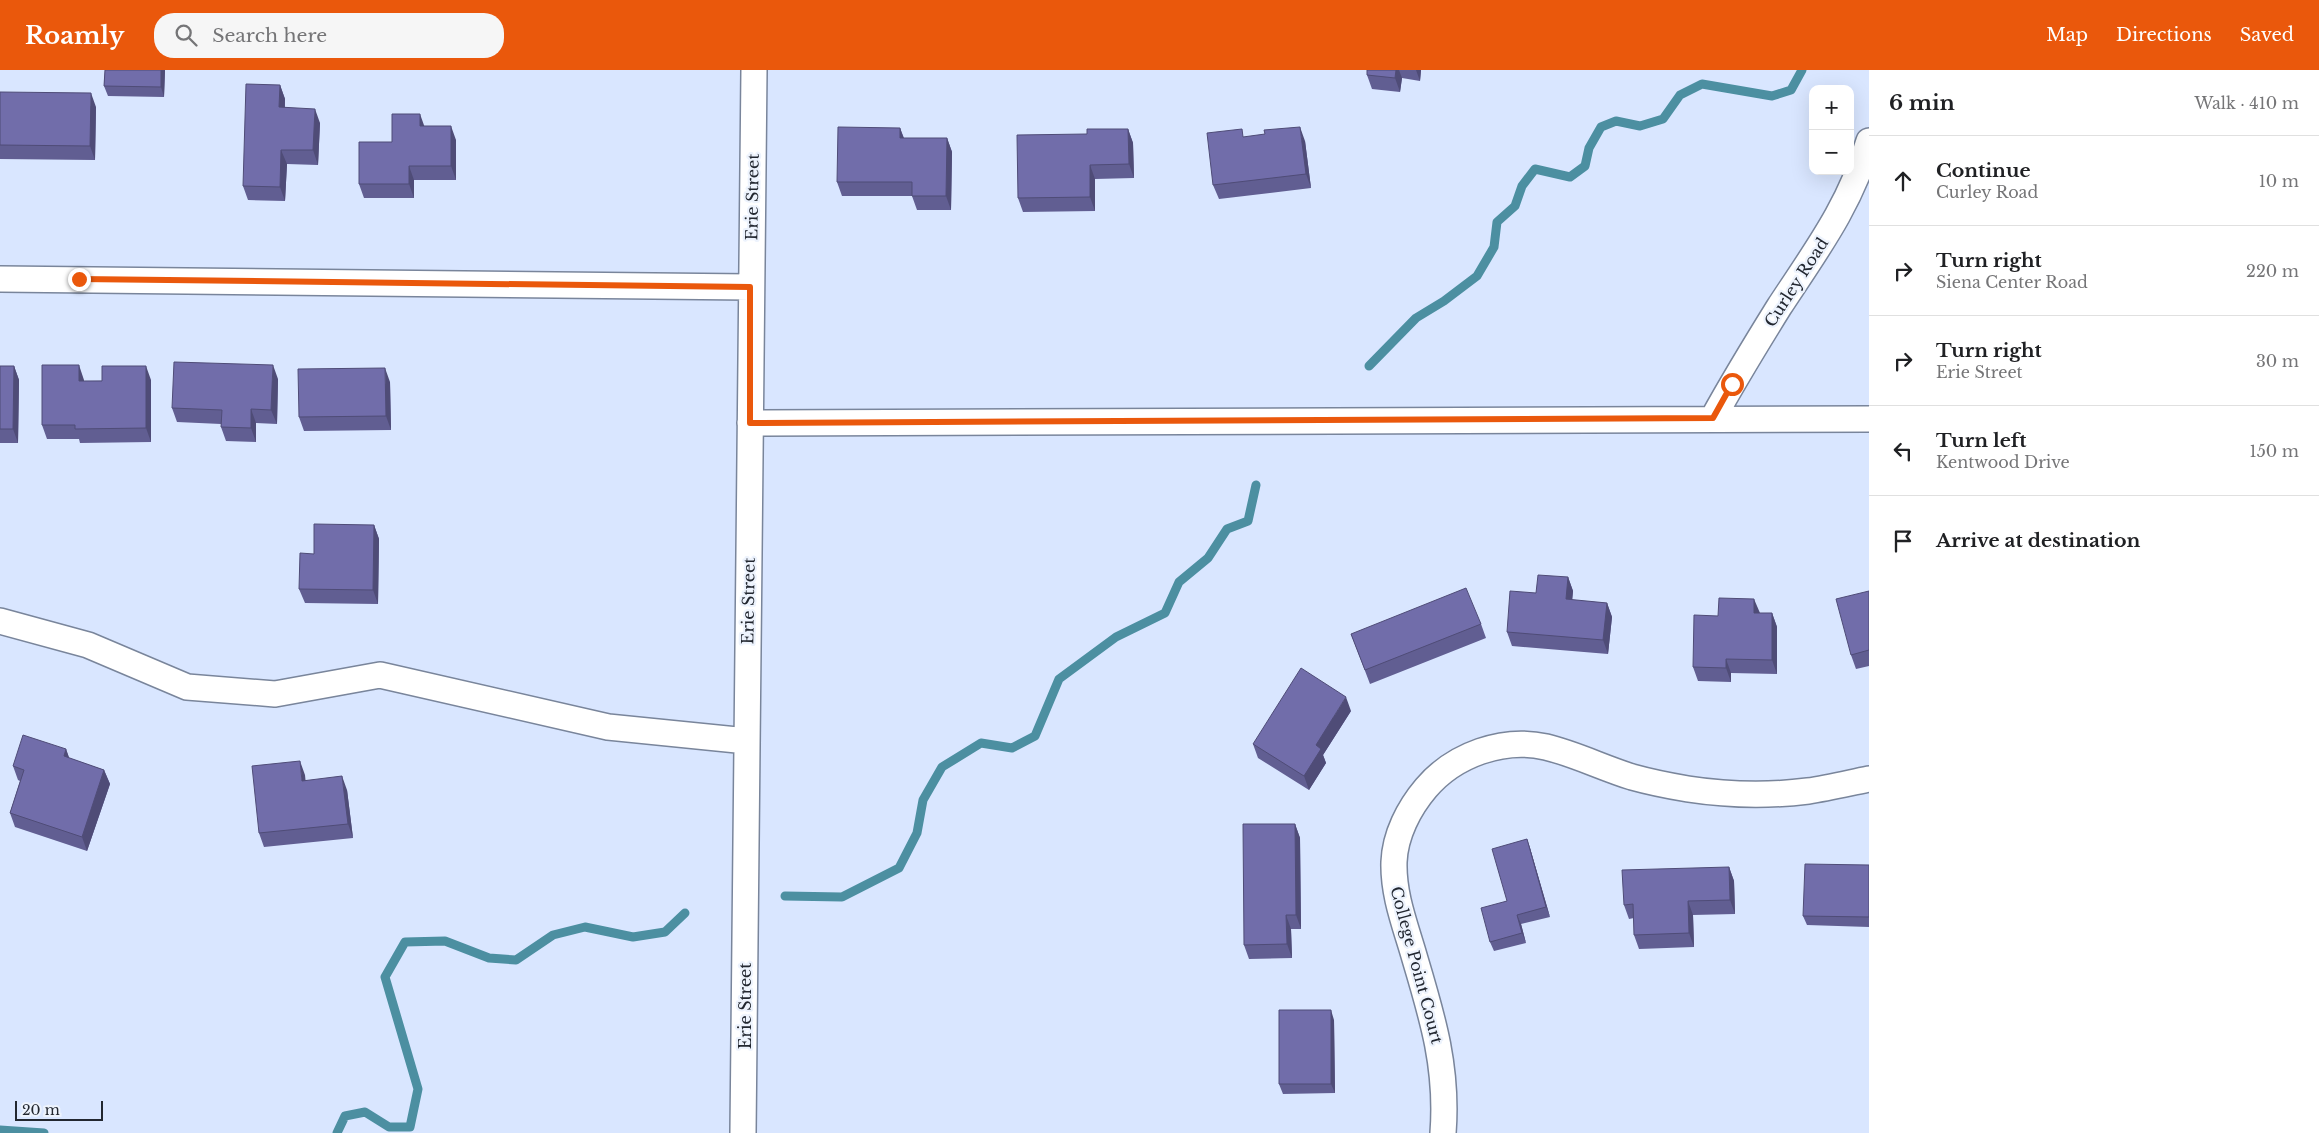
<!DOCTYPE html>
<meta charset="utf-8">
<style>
:root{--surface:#fff;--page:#f6f6f6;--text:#202124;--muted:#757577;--line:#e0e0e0;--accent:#ea580c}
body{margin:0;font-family:"Libre Baskerville",serif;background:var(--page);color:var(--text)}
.controls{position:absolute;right:15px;top:15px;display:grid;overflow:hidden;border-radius:10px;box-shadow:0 5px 20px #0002}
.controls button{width:45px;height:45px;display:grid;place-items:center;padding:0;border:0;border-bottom:1px solid var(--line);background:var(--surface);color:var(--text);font:25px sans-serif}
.scale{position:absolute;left:15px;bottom:12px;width:88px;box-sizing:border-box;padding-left:5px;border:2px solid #222730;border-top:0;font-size:14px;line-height:18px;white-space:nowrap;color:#222730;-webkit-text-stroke:4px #edf3fd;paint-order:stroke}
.stop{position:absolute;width:15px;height:15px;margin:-11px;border:4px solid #ea580c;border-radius:50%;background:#fff}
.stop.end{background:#ea580c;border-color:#fff;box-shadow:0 1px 5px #0008}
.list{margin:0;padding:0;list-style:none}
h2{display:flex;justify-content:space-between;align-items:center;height:65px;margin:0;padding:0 20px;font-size:21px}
h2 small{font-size:16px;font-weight:400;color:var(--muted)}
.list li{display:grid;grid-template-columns:32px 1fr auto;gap:15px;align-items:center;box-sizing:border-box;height:90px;padding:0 20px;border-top:1px solid var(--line)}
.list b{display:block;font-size:19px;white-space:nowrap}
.list p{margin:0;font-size:16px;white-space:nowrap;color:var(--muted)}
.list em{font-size:16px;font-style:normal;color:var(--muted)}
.icon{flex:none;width:28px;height:28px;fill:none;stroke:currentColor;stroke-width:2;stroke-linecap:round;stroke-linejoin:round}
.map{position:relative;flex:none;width:1869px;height:1063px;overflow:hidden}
header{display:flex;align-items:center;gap:30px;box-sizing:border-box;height:70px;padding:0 25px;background:var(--accent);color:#fff}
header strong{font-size:24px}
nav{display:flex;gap:28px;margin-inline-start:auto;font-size:18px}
.search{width:350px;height:45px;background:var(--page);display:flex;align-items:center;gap:12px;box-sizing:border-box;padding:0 18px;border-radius:20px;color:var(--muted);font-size:19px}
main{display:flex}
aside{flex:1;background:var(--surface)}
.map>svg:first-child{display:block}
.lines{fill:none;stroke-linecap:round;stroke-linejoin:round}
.stream{stroke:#4c8fa1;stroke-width:9}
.minor-casing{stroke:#79859b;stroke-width:28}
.minor{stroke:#fff;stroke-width:25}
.wall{fill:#615e92}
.shaded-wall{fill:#4f4c77}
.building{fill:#716daa;stroke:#4f4c77}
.route{stroke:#ea580c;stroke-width:6}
.labels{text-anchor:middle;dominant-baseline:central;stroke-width:4.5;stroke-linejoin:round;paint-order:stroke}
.street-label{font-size:16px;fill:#222730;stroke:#edf3fd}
</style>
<header>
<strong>Roamly</strong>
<div class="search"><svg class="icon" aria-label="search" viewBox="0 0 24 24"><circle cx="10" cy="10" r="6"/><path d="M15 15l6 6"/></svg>Search here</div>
<nav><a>Map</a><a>Directions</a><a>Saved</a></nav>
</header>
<main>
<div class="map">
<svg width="1869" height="1063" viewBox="0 0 1869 1063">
<rect width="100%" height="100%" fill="#d9e6ff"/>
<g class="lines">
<path class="stream" d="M1369,296L1416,248L1444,231L1477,206L1494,177L1497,152L1515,136L1522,116L1535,99L1570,107L1585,96L1589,78L1601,57L1616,51L1640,56L1663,49L1680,25L1702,14L1772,26L1791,20L1802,0
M785,826L842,827L899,798L917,763L923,730L942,697L981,673L1012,678L1035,666L1059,609L1116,567L1165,543L1179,512L1208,488L1227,459L1248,451L1256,415
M0,1060L44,1063
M337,1063L345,1046L365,1042L389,1057H410L418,1019L385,907L405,872L445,871L489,888L516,890L553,865L585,857L633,867L665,862L685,843"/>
<g class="minor-casing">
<path id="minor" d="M0,209L750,217
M1713,348C1734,310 1756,274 1779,237C1815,182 1850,136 1869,71
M750,353L1869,349
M0,551L88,575L187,617L275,624L380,605L608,657L747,671
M743,1063L754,0
M1443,1063C1448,999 1433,949 1415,889C1406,857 1393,826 1394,792C1395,765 1409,738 1426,718C1454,685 1503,667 1546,677C1575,684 1603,698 1632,707C1650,712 1670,716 1688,719C1727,725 1769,726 1808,721C1828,718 1849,713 1869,709"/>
</g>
<use href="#minor" class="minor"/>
</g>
<path class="wall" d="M105,0H165L164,27L108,26L104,16Z
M1367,0H1421L1420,11L1402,8L1400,22L1372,19L1367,5Z
M280,15L285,29V37L320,53L318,95L287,94L285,131L248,130L243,116Z
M0,22L96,37L95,90L0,89Z
M424,56L456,70V110H414V128H364L359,114L392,72Z
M900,58L904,68H947L952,82L951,140H917L912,126H842L837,112Z
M1128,59L1133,73L1134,108L1095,109V141L1023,142L1018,128L1087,64Z
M1245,67L1305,71L1311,118L1219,129L1213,115Z
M0,296H14L19,310L18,373H0Z
M278,309L277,354L256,353V372L226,371L221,357V354L177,352L172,338Z
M84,310V311L151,310V372L80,373L79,369H47L42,355Z
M390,312L391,360L304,361L299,347Z
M374,455L379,469L378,534L305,533L299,519Z
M1568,507L1573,521L1572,530L1607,533L1612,547L1608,584L1512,576L1507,562L1536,523Z
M1869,521V596L1856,599L1851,585Z
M1759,543H1772L1777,557V604L1731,603V612L1698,611L1693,597L1718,546Z
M1481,554L1486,568L1370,614L1351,564Z
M1351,641L1323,685L1326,693L1309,720L1258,688L1253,674Z
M66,679L69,688L104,700L110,714L87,781L15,757L10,743L20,711L18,710L13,696Z
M305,705V710L347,720L353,768L264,777L259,763Z
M1295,754L1300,768L1301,859H1291L1292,888L1249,889L1244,875Z
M1527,769L1530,778L1550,847L1521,854L1526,873L1494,881L1490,872L1507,831Z
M1869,795V857L1807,855L1803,846Z
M1729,797L1734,811L1735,844L1693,845L1694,877L1639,879L1634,865V848L1629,849L1624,835Z
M1334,950L1335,1023L1283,1024L1279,1014Z"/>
<path class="shaded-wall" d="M161,0H165L164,27L161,17Z
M1396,0H1399L1402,8L1400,22L1395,8Z
M1416,0H1421L1420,11Z
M280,15L285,29L284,51L279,37Z
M91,23L96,37L95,90L90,76Z
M315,39L320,53L318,95L313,80Z
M420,44L425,58L420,56Z
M451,56L456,70V110L451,96Z
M1300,57L1305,71L1311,118L1306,104Z
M900,58L905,72L900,68Z
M1128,59L1133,73L1134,108L1129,94Z
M947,68L952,82L951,140L946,126Z
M281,80L287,94L285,131L280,117Z
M1090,95L1095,109V141L1090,127Z
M409,96L414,110V128L409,114Z
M79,295L84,310V325L79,311Z
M273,295L278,309L277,354L271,340Z
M14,296L19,310L18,373L13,359Z
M146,296L151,310V372L146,358Z
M385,298L390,312L391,360L386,346Z
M251,339L256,353V372L251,358Z
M374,455L379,469L378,534L373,520Z
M1568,507L1573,521L1571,544L1566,529Z
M1754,529L1760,543H1754Z
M1607,533L1612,547L1608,584L1603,570Z
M1772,543L1777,557V604L1772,590Z
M1726,589L1731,603V612L1726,598Z
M1346,627L1351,641L1323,685L1326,693L1309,720L1304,706L1316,675Z
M66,679L71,693L64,686Z
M300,691L305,705L307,725L302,711Z
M104,700L110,714L87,781L82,767Z
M342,706L347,720L353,768L348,754Z
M1295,754L1300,768L1301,859L1296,845Z
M1527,769L1530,778L1550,847L1546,837Z
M1729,797L1734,811L1735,844L1730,830Z
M1688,831L1693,845L1694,877L1689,863Z
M1286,845L1291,859L1292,888L1287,874Z
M1517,845L1521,854L1526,873L1522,863Z
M1331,940L1334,950L1335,1023L1331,1014Z"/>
<path class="building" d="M105,0H161V17L104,16Z
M1367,0H1396L1395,8L1367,5Z
M246,14L280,15L279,37L315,39L313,80H281L280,117L243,116Z
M0,22L91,23L90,76L0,75Z
M392,44H420V56H451V96H409V114H359V72H392Z
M838,57L900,58V68H947L946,126H912V112H837Z
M1300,57L1306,104L1213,115L1207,63L1242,59L1243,67L1265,64L1264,60Z
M1087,59H1128L1129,94L1090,95V127L1018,128L1017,65L1087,64Z
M174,292L273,295L271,340L251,339V358L221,357L222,340L172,338Z
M42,295H79V311H102V296H146V358L75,359V355H42Z
M0,296H14L13,359H0Z
M385,298L386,346L299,347L298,299Z
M314,454L374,455L373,520L299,519L300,483L314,484Z
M1538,505L1568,507L1566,529L1607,533L1603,570L1507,562L1510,521L1536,523Z
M1466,518L1481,554L1365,600L1351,564Z
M1869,521V580L1851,585L1836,529Z
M1719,528L1754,529V543H1772V590L1726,589V598L1693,597L1694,545L1718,546Z
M1301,598L1346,627L1316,675L1321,679L1304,706L1253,674Z
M23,665L66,679L64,686L104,700L82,767L10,743L24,700L13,696Z
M300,691L302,711L342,706L348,754L259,763L252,696Z
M1243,754H1295L1296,845H1286L1287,874L1244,875Z
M1527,769L1546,837L1517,845L1522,863L1490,872L1481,838L1507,831L1492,779Z
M1805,794L1869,795V847L1803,846Z
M1729,797L1730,830L1688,831L1689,863L1634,865L1633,834L1624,835L1622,800Z
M1279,940H1331V1014H1279Z"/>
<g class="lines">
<path class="route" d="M79,209L750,217V353L1713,348L1732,314"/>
</g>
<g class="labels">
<g class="street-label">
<text transform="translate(752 127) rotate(-89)">Erie Street</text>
<text transform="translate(1796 212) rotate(-57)">Curley Road</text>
<text transform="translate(748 531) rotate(-89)">Erie Street</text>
<text transform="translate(1417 895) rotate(75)">College Point Court</text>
<text transform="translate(745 936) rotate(-90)">Erie Street</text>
</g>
</g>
</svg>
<div class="controls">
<button>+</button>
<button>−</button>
</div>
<div class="scale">20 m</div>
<div class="stop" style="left:1732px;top:314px"></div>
<div class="stop end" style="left:79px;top:209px"></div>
</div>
<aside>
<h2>6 min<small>Walk · 410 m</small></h2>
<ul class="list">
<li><svg class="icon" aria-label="ahead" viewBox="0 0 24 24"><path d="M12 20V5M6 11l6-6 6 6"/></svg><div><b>Continue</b><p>Curley Road</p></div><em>10 m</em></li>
<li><svg class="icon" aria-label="right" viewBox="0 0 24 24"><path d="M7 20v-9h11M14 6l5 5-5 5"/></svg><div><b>Turn right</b><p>Siena Center Road</p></div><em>220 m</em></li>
<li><svg class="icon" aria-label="right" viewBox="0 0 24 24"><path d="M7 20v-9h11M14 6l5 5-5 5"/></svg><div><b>Turn right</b><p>Erie Street</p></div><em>30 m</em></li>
<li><svg class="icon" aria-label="left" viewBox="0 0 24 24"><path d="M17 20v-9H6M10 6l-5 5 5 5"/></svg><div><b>Turn left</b><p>Kentwood Drive</p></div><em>150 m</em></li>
<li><svg class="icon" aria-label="arrive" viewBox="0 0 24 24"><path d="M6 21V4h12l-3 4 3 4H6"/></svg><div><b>Arrive at destination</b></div></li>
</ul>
</aside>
</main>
